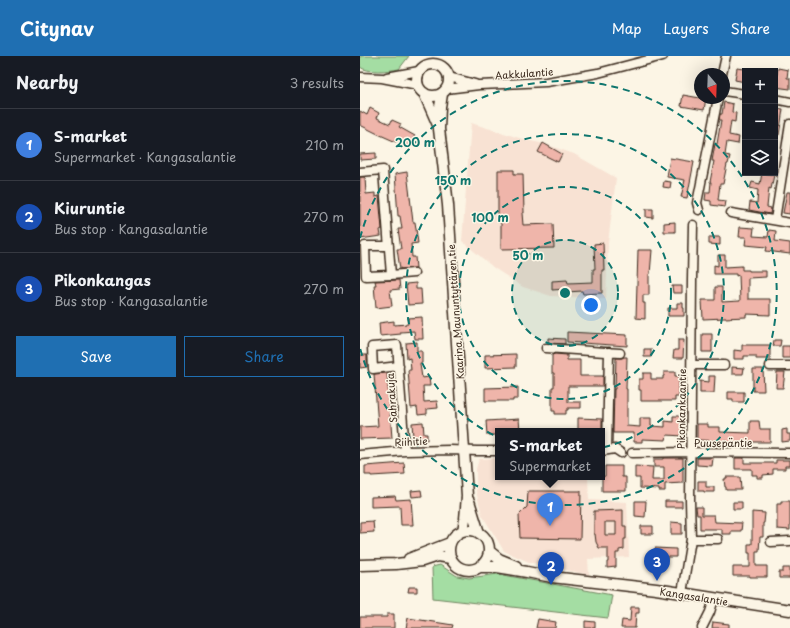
<!DOCTYPE html>
<meta charset="utf-8">
<style>
:root{--surface:#171b24;--page:#20242c;--text:#f1f3f6;--muted:#9ea1a6;--line:#363941;--accent:#1f6fb2}
body{margin:0;font-family:"Playpen Sans",sans-serif;background:var(--page);color:var(--text)}
.controls{position:absolute;right:12px;top:12px;display:grid;overflow:hidden;border-radius:0px;box-shadow:0 4px 16px #0002}
.controls button{width:36px;height:36px;display:grid;place-items:center;padding:0;border:0;border-bottom:1px solid var(--line);background:var(--surface);color:var(--text);font:20px sans-serif}
.compass{position:absolute;left:334px;top:12px;width:36px;height:36px;border-radius:50%;background:var(--surface);box-shadow:0 4px 16px #0002;rotate:161deg}
.you{position:absolute;left:231px;top:249px;width:14px;height:14px;margin:-10px;border:3px solid #fff;border-radius:50%;background:#1a73e8;box-shadow:0 0 0 6px #1a73e833}
.badge{display:grid;place-items:center;width:26px;height:26px;border-radius:50%;background:var(--accent);color:#fff;font-size:13px;font-weight:700}
.pin{position:absolute;translate:-50% -33px;filter:drop-shadow(0 1px 2px #0008)}
.pin::after{content:'';position:absolute;top:21px;width:14px;height:12px;background:inherit;clip-path:polygon(0 0,100% 0,50% 100%)}
.popup{position:absolute;left:135px;top:372px;width:110px;height:52px;box-sizing:border-box;display:grid;place-content:center;border-radius:0px;background:var(--surface);filter:drop-shadow(0 1px 3px #0005);font-size:13px;white-space:nowrap;color:var(--muted)}
.popup b{font-size:15px;color:var(--text)}
.popup::after{content:'';position:absolute;left:50%;top:100%;margin-left:-8px;border:8px solid transparent;border-top-color:var(--surface)}
.list{margin:0;padding:0;list-style:none}
h2{display:flex;justify-content:space-between;align-items:center;height:52px;margin:0;padding:0 16px;font-size:17px}
h2 small{font-size:13px;font-weight:400;color:var(--muted)}
.list li{display:grid;grid-template-columns:26px 1fr auto;gap:12px;align-items:center;box-sizing:border-box;height:72px;padding:0 16px;border-top:1px solid var(--line)}
.list b{display:block;font-size:15px;white-space:nowrap}
.list p{margin:0;font-size:13px;white-space:nowrap;color:var(--muted)}
.list em{font-size:13px;font-style:normal;color:var(--muted)}
.actions{display:flex;gap:8px;padding:12px 16px}
.actions a{flex:1;padding:9px 0;border:1px solid var(--accent);border-radius:0px;text-align:center;font-size:14px;color:var(--accent)}
.actions .main{background:var(--accent);color:#fff}
.icon{flex:none;width:22px;height:22px;fill:none;stroke:currentColor;stroke-width:2;stroke-linecap:round;stroke-linejoin:round}
.map{position:relative;flex:none;width:430px;height:572px;overflow:hidden}
header{display:flex;align-items:center;gap:24px;box-sizing:border-box;height:56px;padding:0 20px;background:var(--accent);color:#fff}
header strong{font-size:19px}
nav{display:flex;gap:22px;margin-inline-start:auto;font-size:14px}
main{display:flex}
aside{flex:1;background:var(--surface)}
.map>svg:first-child{display:block}
.built{fill:#f8e2d3}
.green{fill:#a4dda3;stroke:#708460}
.building{fill:#efb5aa;stroke:#3b2a1e;fill-rule:evenodd}
.lines{fill:none;stroke-linecap:round;stroke-linejoin:round}
.minor-casing{stroke:#3b2a1e;stroke-width:11}
.major-casing{stroke:#3b2a1e;stroke-width:13}
.minor{stroke:#fcf5e5;stroke-width:8}
.major{stroke:#fcf5e5;stroke-width:10}
.ring{fill:none;stroke:#0f766e;stroke-width:2;stroke-dasharray:7 5}
.labels{text-anchor:middle;dominant-baseline:central;stroke-width:3;stroke-linejoin:round;paint-order:stroke}
.street-label{font-size:10px;fill:#3b2a1e;stroke:#fcf5e5}
.centre{fill:#0f766e;stroke:#fcf5e5;stroke-width:2}
.ring-label{font-size:12px;text-anchor:middle;font-weight:bold;fill:#0f766e;stroke:#fcf5e5;stroke-width:3;stroke-linejoin:round;paint-order:stroke}
</style>
<header>
<strong>Citynav</strong>
<nav><a>Map</a><a>Layers</a><a>Share</a></nav>
</header>
<main>
<aside>
<h2>Nearby<small>3 results</small></h2>
<ul class="list">
<li><span class="badge" style="background:#3f7fe0">1</span><div><b>S-market</b><p>Supermarket · Kangasalantie</p></div><em>210 m</em></li>
<li><span class="badge" style="background:#1a4fb4">2</span><div><b>Kiuruntie</b><p>Bus stop · Kangasalantie</p></div><em>270 m</em></li>
<li><span class="badge" style="background:#1a4fb4">3</span><div><b>Pikonkangas</b><p>Bus stop · Kangasalantie</p></div><em>270 m</em></li>
</ul>
<div class="actions"><a class="main">Save</a><a>Share</a></div>
</aside>
<div class="map">
<svg width="430" height="572" viewBox="0 0 430 572">
<rect width="100%" height="100%" fill="#fcf5e5"/>
<filter id="ink" filterUnits="userSpaceOnUse"><feTurbulence type="fractalNoise" baseFrequency=".025" numOctaves="2"/><feDisplacementMap in="SourceGraphic" scale="8" xChannelSelector="R" yChannelSelector="G"/><feConvolveMatrix kernelMatrix="1 2 1 2 8 2 1 2 1" color-interpolation-filters="sRGB"/></filter>
<g filter="url(#ink)">
<path class="built" d="M111,67L166,84L185,88L214,98L256,122L248,187L246,243L191,240L163,231L134,212L102,185Z
M138,402V421H228L229,444L267,446L269,501L228,503L229,519L169,506L144,495L122,459L116,435V413L119,403Z"/>
<path class="green" d="M0,0H49L39,13C29,15 7,17 0,11Z
M80,509L97,520L109,522L138,518L252,539L248,562L73,542L72,511Z"/>
<path class="building" d="M377,12L385,13V26L375,24Z
M418,12L428,14L427,22H430V33L415,31Z
M323,39L340,42H346L344,54L321,50Z
M364,46L373,48L372,56L376,57L375,66L371,65L369,79L379,81L378,88L367,86L365,99L370,100L368,108H367L363,128H360L358,144L366,145L365,151L351,149V145L345,144L346,136H350L351,126H350L354,105H352L355,88H357L361,64H359L360,58H362Z
M10,52L19,57L17,62L30,68L32,64L41,68L39,71L55,80L48,91L37,84L36,86L18,78L0,69V55L7,59Z
M415,52L423,53L419,79L415,78Z
M183,87L202,98L198,106L178,96Z
M16,97V103L0,104V98Z
M310,102L334,106L327,142L321,141L325,124L307,121Z
M138,114H154V118H163L164,157H162L163,169L193,168L194,192L141,193V166H138Z
M47,116L53,166H55L58,187L51,188L52,201H55L56,212L40,213L37,193H41L38,173H42L40,160H38L35,118Z
M402,117L414,119L411,133L409,132L407,151L411,152L410,158L389,154L390,146L397,147L398,134L390,132L392,126L400,128Z
M0,121H5L6,138L15,137V141L19,140L22,173L20,174L21,180L0,183Z
M304,125L311,126L310,132L303,131Z
M427,136H430V158L423,157Z
M286,153H293V162L286,161Z
M315,166V176H304V167Z
M380,171L394,172L393,180L408,181L409,174L416,175L415,185L430,187V198L406,195L407,191L385,189L386,181H379Z
M349,181H360V189L349,188Z
M243,187L244,214H242V237L223,238L222,235L207,236V233L192,234V225L207,224L208,227L233,226V213H235L234,188Z
M278,194H292L290,218H289V239H283V247H285V263L276,262Z
M358,199H365V211L382,210V214H389V215H406V221L388,222V243H410V259L386,258V261L343,263L342,244H355V231H362V246L380,245L379,219L376,220V218H354V209L358,210Z
M39,224L40,233L30,234L32,250L16,252L14,229H16L15,225Z
M56,227V233H61L62,248L48,249L46,228Z
M312,230H322V237H313Z
M317,247H323V252H324V260H308V252H317Z
M62,261L63,283H55L54,275L41,276V278L20,280L19,267L34,265V269L48,268V262Z
M207,276L267,279V290L207,286Z
M342,278H352V296H342Z
M188,282L205,283V288L188,287Z
M318,284H324L323,302H313L314,294H318Z
M414,284H421L420,290H413Z
M57,286V295H62V307L60,308L62,322L69,321L70,330H63L64,346L77,345L78,352L67,353V358L58,359L57,351L51,352L48,314H51L50,302L47,303L46,287Z
M382,289H410V303H396V300H384V303H374V294L382,295Z
M422,290H430V302H422Z
M284,293H291V301H284Z
M156,298V311L125,312V299Z
M195,298L207,299V304H220V320H243V330H208V346H221V352H208V354H206V358H195V355H192V331H194V317H192V299Z
M0,299H7V311L0,312Z
M264,301H267L266,333H267V370L280,371V362H291V370L305,371V365L313,366V360H322L323,380L307,379L306,384L282,383V386H274V377H253L254,333H255L256,302H262Z
M372,311L384,312L383,318H372Z
M393,313H403L404,335H393Z
M304,316H315V320H319V341H315V345H281V334H279V323H283V317H291V323H303V320H304Z
M417,316H425L423,332H416Z
M27,317L32,382L0,383V371L18,370L14,318Z
M349,320H355L354,337H340V325L349,326Z
M158,331V343H153V345H125V332Z
M368,336H384V346H373V343H368Z
M218,362L242,363V375H218Z
M159,363L160,375H138V379H127L126,365Z
M390,365H399L400,373H410V386H380V388H367V385L337,384V368H348V371H360V376L390,377Z
M63,366L64,378H67V384L57,385V381H53L52,367Z
M427,373V378H430V385L422,386V374Z
M303,402H323V427L305,428V435H299V433L280,432V422H275V410L293,411L292,424H304V411H294V403H303Z
M337,402H353L352,410L337,409Z
M375,402H384V407H416V404H430V410H425V413H413V418L403,419V422H397V419H392V413H375Z
M44,407L45,418L11,420V419H5V410Z
M245,410H262V421H266V435H242V421L245,420Z
M366,421H380L381,434H366V431H365L364,423H366Z
M338,425H346V431H354V436H344V435H338Z
M61,434L62,440L52,441L51,435Z
M168,435H221L220,483L160,482L159,459L167,451Z
M35,440L36,444L51,443L53,469H41L40,450L11,451V441Z
M275,445H286L285,461L275,460Z
M305,445H322V451H305Z
M421,445H430V474L417,473V448H421Z
M373,446H382V453H373Z
M336,451H342V459H354L355,466L382,467L381,475H371V478H362V473H340V459H337Z
M263,454V470H266V483H264V493L259,494V497H256V511L247,512V506H248V492H239L236,486L235,478H234V455ZM245,466H256V479H245Z
M392,456L405,457L404,467H403V481H400L399,495H396V510H407V521H390V520H373V511H390V497H388V488H392Z
M13,465L14,476L0,477V466Z
M311,466L322,467V478H311Z
M281,470H293V478H281Z
M295,492L316,493V501H307V504L294,503Z
M423,512H430V522H419V516H423Z
M49,531H57V536H48Z
M271,551H279V557H276L275,572H261L262,564L270,565Z
M27,558H34V572H0V561H27Z
M48,562L93,569L92,572H46Z
M178,563L196,566L195,572H176Z
M225,565L235,566V572H225Z
M353,566L369,568V572H352Z"/>
<g class="lines">
<g class="minor-casing">
<path id="minor" d="M362,18L366,0
M0,21L22,22L58,29
M27,21L59,15
M89,21L115,28
M86,33L119,29L186,26L238,17L303,0
M364,35L385,38
M415,43L430,46
M0,116L23,114L31,219L6,220L5,190H29
M339,154L337,147L358,42
M371,157L430,167
M415,164L430,68
M31,219L54,217
M186,292L260,297
M332,309H364
M39,310L13,313L12,291L37,289L45,395
M410,310H430
M247,394L249,296
M242,395L255,393L261,397
M272,397L330,396L430,397
M0,399L45,395L90,394L117,395H138
M331,483H358
M411,486L430,485
M322,537L331,483L330,444L332,224L333,169
M342,572L350,556L354,543"/>
</g>
<g class="major-casing">
<path id="major" d="M57 24a16 16 0 1 1 32 0a16 16 0 1 1-32 0Z
M64,37L78,69
M82,38L80,51L79,73L88,149L107,440L105,463L103,475
M109,445L119,477
M89 494a20 20 0 1 1 40 0a20 20 0 1 1-40 0Z
M129,495L139,503L156,510
M49,503L77,492L90,487
M0,509L36,508L62,505L77,500L91,502
M119,511H137L167,516L192,521L296,533L430,554"/>
</g>
<use href="#minor" class="minor"/>
<use href="#major" class="major"/>
</g>
</g>
<circle cx="205" cy="237" r="53" fill="#0f766e" fill-opacity=".12"/>
<g class="ring">
<circle cx="205" cy="237" r="53"/>
<circle cx="205" cy="237" r="106"/>
<circle cx="205" cy="237" r="159"/>
<path d="M0 182A212 212 0 1 1 0 292"/>
</g>
<g class="labels">
<g class="street-label">
<text transform="translate(164 17) rotate(-4)">Aakkulantie</text>
<text transform="translate(95 256) rotate(-94)">Kaarina Maununtyttären tie</text>
<text transform="translate(31 342) rotate(-94)">Sahrakuja</text>
<text transform="translate(321 353) rotate(-89)">Pikonkankaantie</text>
<text transform="translate(51 385) rotate(-3)">Riihitie</text>
<text x="363" y="386">Puusepäntie</text>
<text transform="translate(334 540) rotate(9)">Kangasalantie</text>
</g>
</g>
<circle cx="205" cy="237" r="6" class="centre"/>
<g class="ring-label">
<text x="55" y="91">200 m</text>
<text x="93" y="129">150 m</text>
<text x="130" y="166">100 m</text>
<text x="168" y="204">50 m</text>
</g>
</svg>
<div class="controls">
<button>+</button>
<button>−</button>
<button><svg class="icon" aria-label="layers" viewBox="0 0 24 24"><path d="M12 4l9 5-9 5-9-5zM3 14l9 5 9-5"/></svg></button>
</div>
<svg class="compass" viewBox="-18 -18 36 36"><path d="M0-13l5 13h-10z" fill="#e53935"/><path d="M0 13l5-13h-10z" fill="#9ea1a6"/></svg>
<div class="you"></div>
<div class="pin badge" style="left:190px;top:470px;background:#3f7fe0">1</div>
<div class="popup"><b>S-market</b>Supermarket</div>
<div class="pin badge" style="left:191px;top:529px;background:#1a4fb4">2</div>
<div class="pin badge" style="left:297px;top:525px;background:#1a4fb4">3</div>
</div>
</main>
